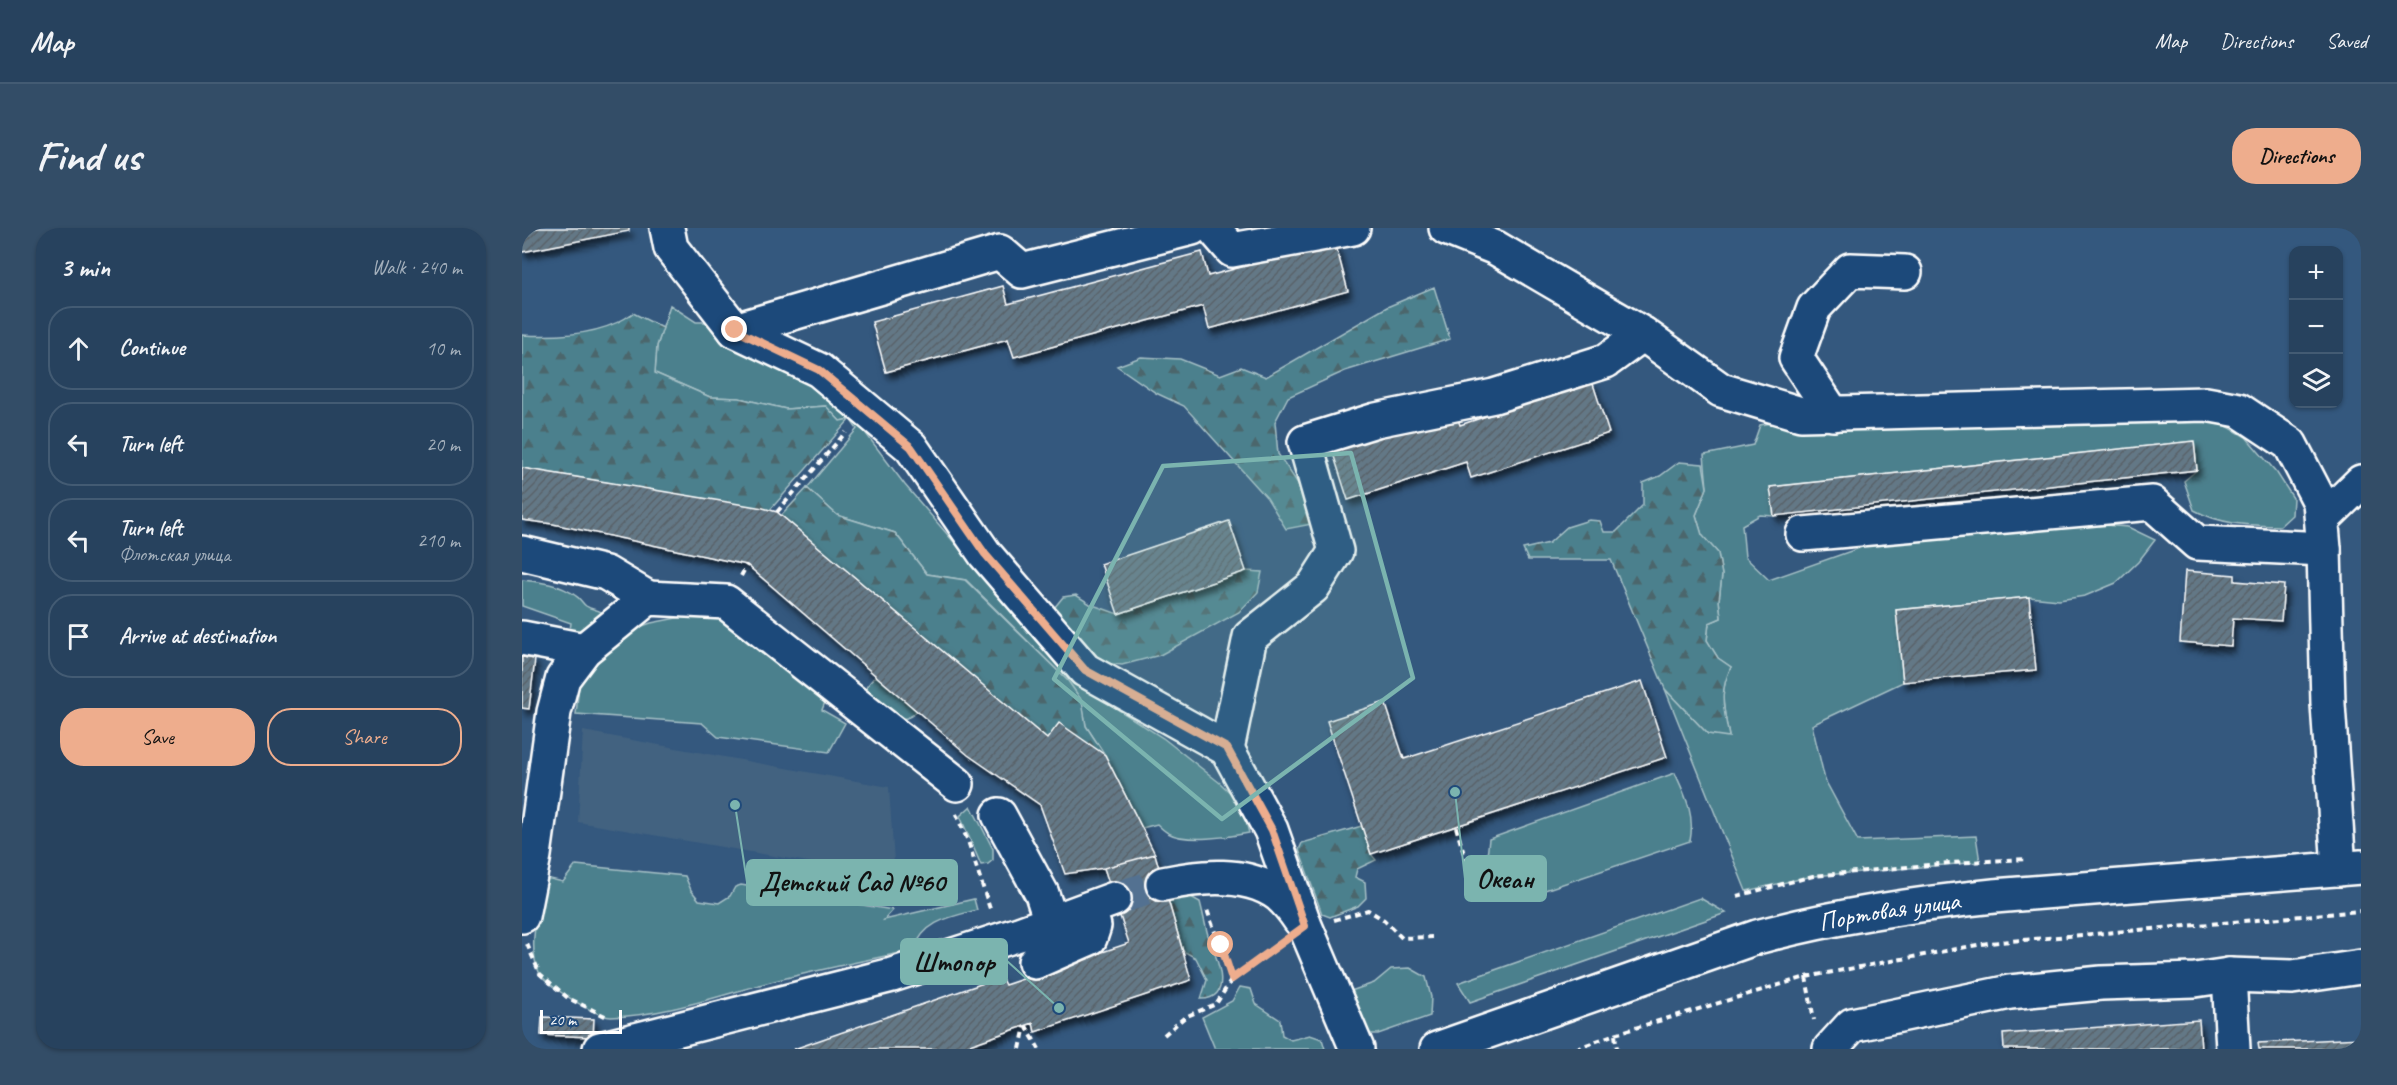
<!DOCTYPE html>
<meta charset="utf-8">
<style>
:root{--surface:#27425e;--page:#334d67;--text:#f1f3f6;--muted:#a4b0bc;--line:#435b73;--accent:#eead8d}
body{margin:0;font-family:Caveat,sans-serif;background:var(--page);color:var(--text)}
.controls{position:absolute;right:18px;top:18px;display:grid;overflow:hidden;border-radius:12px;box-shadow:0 2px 4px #0004}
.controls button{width:54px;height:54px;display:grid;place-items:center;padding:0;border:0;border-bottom:2px solid var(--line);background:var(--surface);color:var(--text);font:30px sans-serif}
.scale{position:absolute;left:18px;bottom:15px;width:82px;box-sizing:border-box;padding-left:6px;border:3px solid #fff;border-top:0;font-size:16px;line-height:21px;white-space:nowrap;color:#fff;-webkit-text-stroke:4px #1f4a7a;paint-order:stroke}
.stop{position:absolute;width:18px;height:18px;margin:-14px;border:4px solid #eead8d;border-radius:50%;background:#fff}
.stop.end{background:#eead8d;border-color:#fff;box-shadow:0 2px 6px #0008}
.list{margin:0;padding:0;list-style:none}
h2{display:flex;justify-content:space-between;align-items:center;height:78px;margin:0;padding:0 24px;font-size:26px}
h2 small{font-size:20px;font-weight:400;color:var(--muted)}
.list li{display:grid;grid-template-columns:39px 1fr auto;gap:18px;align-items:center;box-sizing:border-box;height:84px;margin:0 12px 12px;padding:0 12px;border:2px solid var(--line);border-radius:24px}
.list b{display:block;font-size:22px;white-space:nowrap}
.list p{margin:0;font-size:20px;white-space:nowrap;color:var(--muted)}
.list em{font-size:20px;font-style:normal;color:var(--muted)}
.actions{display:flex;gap:12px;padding:18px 24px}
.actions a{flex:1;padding:14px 0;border:2px solid var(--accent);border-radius:24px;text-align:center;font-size:21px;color:var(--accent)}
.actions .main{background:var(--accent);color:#111}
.icon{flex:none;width:33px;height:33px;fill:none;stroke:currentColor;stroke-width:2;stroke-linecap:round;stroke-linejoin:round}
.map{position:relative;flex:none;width:1839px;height:821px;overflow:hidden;border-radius:24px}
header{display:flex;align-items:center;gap:36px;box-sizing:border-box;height:84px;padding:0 30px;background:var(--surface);border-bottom:2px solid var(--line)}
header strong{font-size:28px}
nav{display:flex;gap:33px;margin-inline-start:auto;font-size:21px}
.intro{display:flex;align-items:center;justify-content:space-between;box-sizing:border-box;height:144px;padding:0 36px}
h1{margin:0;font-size:42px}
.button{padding:15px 27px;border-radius:24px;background:var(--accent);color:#111;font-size:21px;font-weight:700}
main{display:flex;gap:36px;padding:0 36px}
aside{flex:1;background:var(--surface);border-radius:24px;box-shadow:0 2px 4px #0004}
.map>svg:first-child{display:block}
.built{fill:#426280}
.green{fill:#4c808d;stroke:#a6c0c6;stroke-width:1.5}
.forest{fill:url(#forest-firs);stroke:#a6c0c6;stroke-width:1.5}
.building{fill:url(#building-hatch);stroke:#fff;stroke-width:1.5;filter:url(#shadow)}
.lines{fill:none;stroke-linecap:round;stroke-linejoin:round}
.minor-tunnel{stroke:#527191;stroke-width:33;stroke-dasharray:33 16;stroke-linecap:butt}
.minor-casing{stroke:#fff;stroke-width:38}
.path{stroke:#fff;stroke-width:4;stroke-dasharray:6 4.5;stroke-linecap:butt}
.minor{stroke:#1f4a7a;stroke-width:33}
.route{stroke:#eead8d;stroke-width:8}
.marked{fill:#7bb4af;fill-opacity:0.2;stroke:#7bb4af;stroke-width:4.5;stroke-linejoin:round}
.labels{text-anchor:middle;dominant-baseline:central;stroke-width:4.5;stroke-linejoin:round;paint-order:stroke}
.street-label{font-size:26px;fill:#fff;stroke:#1f4a7a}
.leader{fill:none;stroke:#7bb4af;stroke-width:2}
.callout-dot{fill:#7bb4af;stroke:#1f4a7a;stroke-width:2}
.callout{fill:#7bb4af;stroke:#7bb4af;stroke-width:2}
.callout-label{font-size:27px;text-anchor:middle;font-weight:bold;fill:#111}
</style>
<header>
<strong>Map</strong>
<nav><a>Map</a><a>Directions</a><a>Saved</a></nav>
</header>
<div class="intro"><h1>Find us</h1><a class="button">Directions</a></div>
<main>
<aside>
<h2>3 min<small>Walk · 240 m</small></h2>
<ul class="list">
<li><svg class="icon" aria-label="ahead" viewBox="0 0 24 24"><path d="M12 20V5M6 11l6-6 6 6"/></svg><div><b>Continue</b></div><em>10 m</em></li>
<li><svg class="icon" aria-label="left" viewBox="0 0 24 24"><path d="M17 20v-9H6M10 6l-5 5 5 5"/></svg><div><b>Turn left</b></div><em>20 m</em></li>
<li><svg class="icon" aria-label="left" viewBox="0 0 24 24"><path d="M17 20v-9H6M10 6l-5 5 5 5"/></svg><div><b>Turn left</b><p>Флотская улица</p></div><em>210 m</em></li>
<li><svg class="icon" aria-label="arrive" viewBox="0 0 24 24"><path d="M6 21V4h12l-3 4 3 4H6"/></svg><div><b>Arrive at destination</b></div></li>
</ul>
<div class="actions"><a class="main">Save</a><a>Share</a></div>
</aside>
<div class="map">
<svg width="1839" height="821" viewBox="0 0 1839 821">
<defs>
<pattern id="forest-firs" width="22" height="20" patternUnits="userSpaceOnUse" patternTransform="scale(1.5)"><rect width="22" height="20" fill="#4c808d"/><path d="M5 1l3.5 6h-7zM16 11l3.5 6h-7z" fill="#4c666c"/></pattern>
<pattern id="building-hatch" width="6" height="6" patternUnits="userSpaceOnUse" patternTransform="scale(1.5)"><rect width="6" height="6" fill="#647886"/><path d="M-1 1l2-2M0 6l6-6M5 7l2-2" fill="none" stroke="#586269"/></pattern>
<filter id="shadow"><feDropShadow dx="3.5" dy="6" stdDeviation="3" flood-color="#0009"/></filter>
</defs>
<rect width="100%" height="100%" fill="#34587e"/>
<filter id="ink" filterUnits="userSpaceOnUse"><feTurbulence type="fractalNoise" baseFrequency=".0167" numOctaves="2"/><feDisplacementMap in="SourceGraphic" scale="12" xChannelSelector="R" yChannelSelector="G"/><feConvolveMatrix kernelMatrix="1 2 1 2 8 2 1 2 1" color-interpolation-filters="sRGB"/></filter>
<g filter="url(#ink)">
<path class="built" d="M61,503L367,559L373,649L56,594Z"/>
<path class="green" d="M148,77L174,94H186L317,170L383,257L491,383L562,460L641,510L698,555L719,575L727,605C708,609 663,615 646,605C642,603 638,599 635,596L620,600L583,527L564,498L560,473L546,453L444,352L405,346L373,305L315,287L285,260L335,201L328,191L318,193L303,178L264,181L217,170L188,169L133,145L135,118Z
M1693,191L1724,209L1755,245L1771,270L1770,287L1758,298C1726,297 1700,297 1672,282L1662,253L1675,242L1671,213L1249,259L1252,288L1238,287L1220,297L1223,329L1247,352L1346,317L1414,302L1546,294L1606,299L1633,312L1616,334L1594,355L1563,368L1537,372L1507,369L1374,382L1381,454L1290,497L1303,552L1336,613L1454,608L1458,634L1291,648L1224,663L1143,461L1186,506L1207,508C1202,481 1196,465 1209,439L1196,430L1185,413L1187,395L1199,390L1197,372L1200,347L1196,325L1180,307L1174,287L1185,260L1182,227L1231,217L1238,197L1249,195Z
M0,352C19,354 38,356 54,368C58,370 60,375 64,378C71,383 78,380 84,388L59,409H47L49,395L0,378Z
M185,384L272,436L305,469L300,482L323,495L307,524L196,509L180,495L54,486L58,448L100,405L129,395Z
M1153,545C1164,569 1173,587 1168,613L1020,663L1005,660L993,645L976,638L965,629L967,611Z
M449,578L471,621V632L466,636L459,637L438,588Z
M54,637L163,648L169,662L177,672L197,675L208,668L213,659L219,657L371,682L362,692L452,671L455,682C428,689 401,693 392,722C341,733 290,743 241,756C193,769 139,788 89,789C75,789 23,757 17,744C4,717 18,678 24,650L41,654Z
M1178,670L1204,685L948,774L936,755Z
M888,740L904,749L909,769L908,788L856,806H837L823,765L852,755L869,741Z
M718,759L729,761L734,776L758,792L760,807L769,812L788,807L800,811L803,821H693L680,789L710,773Z"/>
<path class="forest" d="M912,59L928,111L823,143L766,169L753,194L756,226L777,257L790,296L764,301L745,270L662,178L634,165L595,138L619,129L658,131L698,147L719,139L744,149L865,79Z
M111,85L141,100L135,118L133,145L188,169L217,170L264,181L304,178L318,193L328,191L248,282L0,240V107C35,109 82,107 111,85Z
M1157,234L1181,236L1185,260L1174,287L1180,307L1196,325L1200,347L1197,372L1199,390L1187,395L1185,412L1196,430L1209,439C1196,466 1202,480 1207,509L1186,506L1143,461L1089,332H1006L1001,321L1027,315L1045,299L1067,292L1078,293L1082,304H1094L1121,277V255L1138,248Z
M285,260L315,287L373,305L405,346L443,352L546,453L560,473L564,498L583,527L525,511L259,288Z
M724,343L740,344L736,364L717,384L638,427L600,437L573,434L528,385L541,369L554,367L568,376L596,386Z
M354,447L395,483C377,503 357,479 343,466L345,458Z
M840,598L849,626L854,632L835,641L833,649L843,654L844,670L836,678L808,689L800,686L777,622L780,615Z
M657,669H669L678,674C681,685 683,697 686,707C692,724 715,771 679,771L685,752L674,730L661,723L646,673Z"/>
<path class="building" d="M0,0H107V3L0,24Z
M813,14L826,63L687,101L681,78L492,129L486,111L364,144L350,94L481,58L486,76L680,24L686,48Z
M1070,153L1087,205L949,250L944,234L826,272L810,222L933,182L938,197Z
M1672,213L1675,242L1252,288L1248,259Z
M0,240L241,280L255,284L525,511L537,495L583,527L633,626L582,640L543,646L518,577L446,527L225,337L31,296L0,292Z
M707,293L724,343L596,386L579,336Z
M1663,343L1713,347V353L1762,357L1759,393L1711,390L1709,418L1658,414Z
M1507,369L1514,442L1381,454L1374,382Z
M0,429L13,431L7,481L0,480Z
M1120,453L1145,529L849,626L805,493L863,474L882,531Z
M633,626L669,752L513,804L511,795L436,821H272L479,749L483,757L607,715L582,640Z
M20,789L72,791L71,809L19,807Z
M1677,792L1679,821H1482L1481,806Z
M1839,810V821H1737L1736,815Z"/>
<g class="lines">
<path class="minor-tunnel" d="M592,671L641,656"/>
<g class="minor-casing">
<g id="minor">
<path d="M145,0L149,20L213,102L297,142L389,219L463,326L563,442L705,521L749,602L783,698L835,821"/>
<path d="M691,0L710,22L831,0"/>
<path d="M924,0L974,20L1121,106L1199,162L1279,186L1684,176L1717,182L1768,216L1798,274L1802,321L1806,476L1817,641"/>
<path d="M213,102L478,24L500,43L670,0"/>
<path d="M1311,186L1274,130L1292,80L1328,42L1383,44"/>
<path d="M1800,292L1839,254"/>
<path d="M1281,306L1630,275L1675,315L1802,321"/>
<path d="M0,325L84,345L126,370"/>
<path d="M0,410L62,422"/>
<path d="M705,521L728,409L791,359L814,323L783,214L854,192L972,168L1084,133L1121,106"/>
<path d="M477,587L520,666L529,694"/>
<path d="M641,656C678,648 725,643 757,667C765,674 772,683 778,692"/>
<path d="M0,688L12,627L32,484L41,450L62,422L126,370L204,374L435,556"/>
<path d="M513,734L568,710L572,698L566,681"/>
<path d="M1707,747L1711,821"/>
<path d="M78,821L370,747L497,706L592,671"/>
<path id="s1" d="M915,821L1235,709C1313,688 1393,676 1472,668L1839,639"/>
<path d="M1308,821L1330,797L1488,764L1579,755L1673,752L1707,747L1770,749L1839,739"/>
</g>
</g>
<path class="path" d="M255,284L324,204
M219,348L225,337
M434,586L446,613L469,684
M934,599L952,660
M1215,668L1291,648L1428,635L1505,631
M812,692L846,682L862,692L880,710L910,709
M5,716L18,746L46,770L85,789
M1284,749L1292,792
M710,751L759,715
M504,798L517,821
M642,807L663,789L694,776L710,751L684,679
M1093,807L1095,821
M498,821L503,798
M1054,821L1093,806L1284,749L1466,715L1839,683"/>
<use href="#minor" class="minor"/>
</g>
</g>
<g class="lines" filter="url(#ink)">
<path class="route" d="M213,102L297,142L389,219L463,326L563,442L705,520L750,602L783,698L710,751L699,717"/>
</g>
<path class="marked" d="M829,225L891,450L700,591L532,451L641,238Z"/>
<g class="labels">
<g class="street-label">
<text stroke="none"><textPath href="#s1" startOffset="474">Портовая улица</textPath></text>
</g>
</g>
<path class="leader" d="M933 564L943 651M213 577L225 654M537 780L485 733"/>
<g class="callout-dot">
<circle cx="933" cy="564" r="6"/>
<circle cx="213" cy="577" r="6"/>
<circle cx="537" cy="780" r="6"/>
</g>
<g class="callout">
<rect x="943" y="628" width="81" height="45" rx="6"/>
<rect x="225" y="632" width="210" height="45" rx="6"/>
<rect x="379" y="711" width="106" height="45" rx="6"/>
</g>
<g class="callout-label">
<text x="983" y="660">Океан</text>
<text x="330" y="663">Детский Сад №60</text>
<text x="432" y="743">Штопор</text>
</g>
</svg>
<div class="controls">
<button>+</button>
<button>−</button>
<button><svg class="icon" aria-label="layers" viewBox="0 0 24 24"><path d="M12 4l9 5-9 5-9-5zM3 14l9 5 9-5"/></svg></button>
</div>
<div class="scale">20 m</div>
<div class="stop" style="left:699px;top:717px"></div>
<div class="stop end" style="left:213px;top:102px"></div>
</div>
</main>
